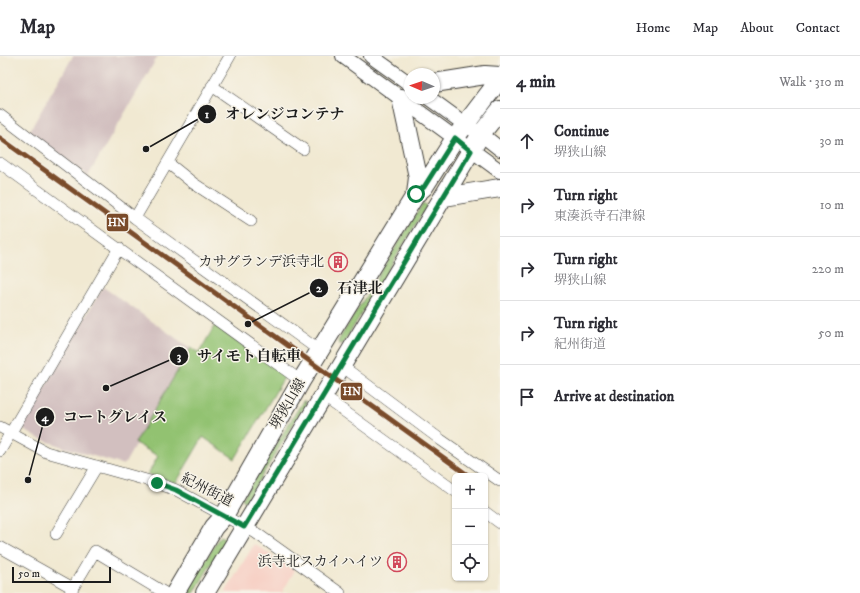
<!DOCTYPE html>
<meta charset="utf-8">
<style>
:root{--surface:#fff;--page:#f2f2f3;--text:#2b2b33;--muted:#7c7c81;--line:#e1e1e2}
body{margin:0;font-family:"IM FELL DW Pica","Noto Serif JP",serif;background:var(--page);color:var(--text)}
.controls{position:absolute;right:12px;bottom:12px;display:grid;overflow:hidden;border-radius:6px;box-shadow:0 1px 3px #0004}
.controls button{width:36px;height:36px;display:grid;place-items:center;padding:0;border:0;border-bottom:1px solid var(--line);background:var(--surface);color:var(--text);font:20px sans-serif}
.compass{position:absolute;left:404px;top:12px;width:36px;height:36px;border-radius:50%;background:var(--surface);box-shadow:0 1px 3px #0004;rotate:272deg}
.scale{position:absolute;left:12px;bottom:10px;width:99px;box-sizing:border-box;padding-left:4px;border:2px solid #1c1c1c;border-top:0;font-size:11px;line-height:14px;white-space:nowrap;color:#1c1c1c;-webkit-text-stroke:3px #f7f3e8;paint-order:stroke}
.stop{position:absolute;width:12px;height:12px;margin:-9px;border:3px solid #0b8043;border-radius:50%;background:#fff}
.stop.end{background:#0b8043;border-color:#fff;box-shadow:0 1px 4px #0008}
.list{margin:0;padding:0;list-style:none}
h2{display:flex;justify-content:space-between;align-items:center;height:52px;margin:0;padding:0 16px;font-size:17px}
h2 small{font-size:13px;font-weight:400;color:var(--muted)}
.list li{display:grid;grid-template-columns:26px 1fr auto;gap:12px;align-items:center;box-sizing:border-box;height:64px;padding:0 16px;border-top:1px solid var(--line)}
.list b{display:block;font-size:15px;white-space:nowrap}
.list p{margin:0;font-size:13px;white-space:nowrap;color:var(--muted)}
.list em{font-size:13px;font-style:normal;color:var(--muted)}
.icon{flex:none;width:22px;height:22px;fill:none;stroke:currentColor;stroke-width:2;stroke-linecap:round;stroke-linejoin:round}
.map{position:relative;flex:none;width:500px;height:537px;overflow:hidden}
header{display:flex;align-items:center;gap:24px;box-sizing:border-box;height:56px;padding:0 20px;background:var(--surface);border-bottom:1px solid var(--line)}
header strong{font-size:19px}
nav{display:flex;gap:22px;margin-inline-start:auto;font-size:14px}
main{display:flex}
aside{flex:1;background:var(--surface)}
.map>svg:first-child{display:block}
.built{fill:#f7d1c6}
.industrial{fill:#d2bfbf}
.green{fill:#92c271;stroke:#576f46}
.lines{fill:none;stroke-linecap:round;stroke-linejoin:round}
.minor-casing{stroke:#3c3b37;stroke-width:12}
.tertiary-casing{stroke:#3c3b37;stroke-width:16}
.primary-casing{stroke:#3c3b37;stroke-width:20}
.minor{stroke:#fff;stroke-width:11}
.tertiary{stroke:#fff;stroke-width:14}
.primary{stroke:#fff;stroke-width:18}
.tram-1-casing{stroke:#f7f3e8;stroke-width:8}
.tram-1{stroke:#7a4b2a;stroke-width:5}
.route{stroke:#0b8043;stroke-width:5}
.labels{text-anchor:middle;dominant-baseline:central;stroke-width:3;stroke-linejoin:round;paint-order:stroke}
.poi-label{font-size:14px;fill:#1c1c1c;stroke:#f7f3e8;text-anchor:end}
.street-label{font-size:14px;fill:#1c1c1c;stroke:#f7f3e8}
.leader{fill:none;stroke:#1c1c1c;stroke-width:1.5}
.callout-dot{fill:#1c1c1c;stroke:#f7f3e8;stroke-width:1.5}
.mark-label{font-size:12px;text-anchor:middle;font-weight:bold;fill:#fff}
.callout-label{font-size:15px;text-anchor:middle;font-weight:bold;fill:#1c1c1c;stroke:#f7f3e8;stroke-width:3;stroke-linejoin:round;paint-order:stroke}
.line-badge{stroke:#f7f3e8;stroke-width:1.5}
.badge-label{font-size:11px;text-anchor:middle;font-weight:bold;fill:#fff}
</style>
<header>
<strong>Map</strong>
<nav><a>Home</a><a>Map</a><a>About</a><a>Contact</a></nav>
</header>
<main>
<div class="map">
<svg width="500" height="537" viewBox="0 0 500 537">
<rect width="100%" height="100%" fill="#f7f3e8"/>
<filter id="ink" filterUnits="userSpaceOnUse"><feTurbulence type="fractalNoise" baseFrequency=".025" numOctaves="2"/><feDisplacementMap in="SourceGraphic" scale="8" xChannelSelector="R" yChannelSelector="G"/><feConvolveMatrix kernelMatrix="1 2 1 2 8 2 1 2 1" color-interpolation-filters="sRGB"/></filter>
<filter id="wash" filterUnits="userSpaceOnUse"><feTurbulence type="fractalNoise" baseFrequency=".012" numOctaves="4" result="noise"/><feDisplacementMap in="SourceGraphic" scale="16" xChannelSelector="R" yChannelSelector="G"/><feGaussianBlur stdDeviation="0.9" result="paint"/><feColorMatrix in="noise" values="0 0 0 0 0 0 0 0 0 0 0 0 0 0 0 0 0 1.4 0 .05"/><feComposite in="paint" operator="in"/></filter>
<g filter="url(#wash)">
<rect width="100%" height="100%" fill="#f1e9d2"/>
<path class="built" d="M254,488L295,514L282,537H225Z"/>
<path class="industrial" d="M73,0H158L88,120L29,76Z
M103,231L190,292L124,409L63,391L38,382L21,372Z"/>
<path class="green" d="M423,147L427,150L343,288H339L338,285Z
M215,269L285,320L235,403L203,381L176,427L148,418L158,400L135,387L191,292L199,297Z
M303,345H305L306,348L246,446L242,443Z
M220,480L226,483L194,537H186Z"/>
</g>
<g filter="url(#ink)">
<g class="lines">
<g class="minor-casing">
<path id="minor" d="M212,30L303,93
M0,59L135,162L320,295
M0,107L301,325
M168,107L193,127L251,165
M135,162L230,0
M342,310L441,384L500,425
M323,340L455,435
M0,371L46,396L157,427L176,434L256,477L340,537
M0,395L119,192
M485,456L500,467
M56,478L97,410
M0,491L73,532
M70,537L95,495L165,537"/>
</g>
<g class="tertiary-casing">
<path id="tertiary" d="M343,0L500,115
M371,0L410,28
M429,42L466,69L481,78L500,93"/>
</g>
<g class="primary-casing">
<path id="primary" d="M434,27L485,19L500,20
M401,42L418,121L416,138
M444,141L500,132
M175,537L214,471L224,460L301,325L416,138L424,131L455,82L500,23
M205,537L481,78L500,54"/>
</g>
<use href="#minor" class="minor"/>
<use href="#tertiary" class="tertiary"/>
<use href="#primary" class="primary"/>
<g class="tram-1-casing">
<path id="tram-1" d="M0,82L469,420"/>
</g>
<use href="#tram-1" class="tram-1"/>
</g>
</g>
<g class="lines" filter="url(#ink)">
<path class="route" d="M157,427L176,434L244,471L471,95L455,82L424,131L416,138"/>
</g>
<defs>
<g id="building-ring" transform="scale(1)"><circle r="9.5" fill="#f7f3e8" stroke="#d1495b" stroke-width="1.5"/><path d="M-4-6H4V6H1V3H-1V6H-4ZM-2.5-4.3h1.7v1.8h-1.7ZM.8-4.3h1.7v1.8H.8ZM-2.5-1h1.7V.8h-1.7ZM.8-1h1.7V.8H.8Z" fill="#d1495b"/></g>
</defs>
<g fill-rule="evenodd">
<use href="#building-ring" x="338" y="206"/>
<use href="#building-ring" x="397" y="506"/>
</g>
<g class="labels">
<g class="poi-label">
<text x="324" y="206">カサグランデ浜寺北</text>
<text x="383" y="506">浜寺北スカイハイツ</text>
</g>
<g class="street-label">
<text transform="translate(288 348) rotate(-60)">堺狭山線</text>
<text transform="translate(207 434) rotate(27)">紀州街道</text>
</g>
</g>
<path class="leader" d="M146 93L207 58M248 268L319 232M106 332L179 300M28 424L45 361"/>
<g class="callout-dot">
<circle cx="146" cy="93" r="4"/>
<circle cx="248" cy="268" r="4"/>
<circle cx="106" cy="332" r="4"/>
<circle cx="28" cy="424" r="4"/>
<circle cx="207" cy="58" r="10"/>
<circle cx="319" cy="232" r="10"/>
<circle cx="179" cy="300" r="10"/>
<circle cx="45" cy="361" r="10"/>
</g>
<g class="mark-label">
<text x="207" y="62">1</text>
<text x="319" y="236">2</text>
<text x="179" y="304">3</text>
<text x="45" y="365">4</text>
</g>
<g class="callout-label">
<text x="285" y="63">オレンジコンテナ</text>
<text x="360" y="237">石津北</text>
<text x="249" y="305">サイモト自転車</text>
<text x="115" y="366">コートグレイス</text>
</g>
<g class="line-badge">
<rect x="106" y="157" width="23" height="19" rx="4" fill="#7a4b2a"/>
<rect x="340" y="326" width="23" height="19" rx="4" fill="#7a4b2a"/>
</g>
<g class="badge-label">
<text x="117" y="170">HN</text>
<text x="352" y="339">HN</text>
</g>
</svg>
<div class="controls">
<button>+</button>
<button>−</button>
<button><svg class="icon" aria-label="locate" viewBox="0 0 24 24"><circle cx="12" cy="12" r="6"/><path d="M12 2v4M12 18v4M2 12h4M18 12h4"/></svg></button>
</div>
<svg class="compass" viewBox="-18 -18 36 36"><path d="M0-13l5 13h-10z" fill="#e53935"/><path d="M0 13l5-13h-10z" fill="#7c7c81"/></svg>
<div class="scale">50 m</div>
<div class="stop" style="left:416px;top:138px"></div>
<div class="stop end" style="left:157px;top:427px"></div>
</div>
<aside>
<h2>4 min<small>Walk · 310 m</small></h2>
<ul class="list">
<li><svg class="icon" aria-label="ahead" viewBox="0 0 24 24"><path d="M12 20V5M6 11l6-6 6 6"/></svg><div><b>Continue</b><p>堺狭山線</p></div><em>30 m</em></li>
<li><svg class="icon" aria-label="right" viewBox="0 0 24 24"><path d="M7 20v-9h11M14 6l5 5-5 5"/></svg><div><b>Turn right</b><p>東湊浜寺石津線</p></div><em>10 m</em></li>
<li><svg class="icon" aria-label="right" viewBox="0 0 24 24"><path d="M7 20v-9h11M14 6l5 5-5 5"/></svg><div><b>Turn right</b><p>堺狭山線</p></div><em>220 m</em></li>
<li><svg class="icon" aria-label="right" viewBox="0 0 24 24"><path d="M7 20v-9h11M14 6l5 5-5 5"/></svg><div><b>Turn right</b><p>紀州街道</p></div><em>50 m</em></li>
<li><svg class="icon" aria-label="arrive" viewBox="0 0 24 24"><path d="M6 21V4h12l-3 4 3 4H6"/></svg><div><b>Arrive at destination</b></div></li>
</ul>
</aside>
</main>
